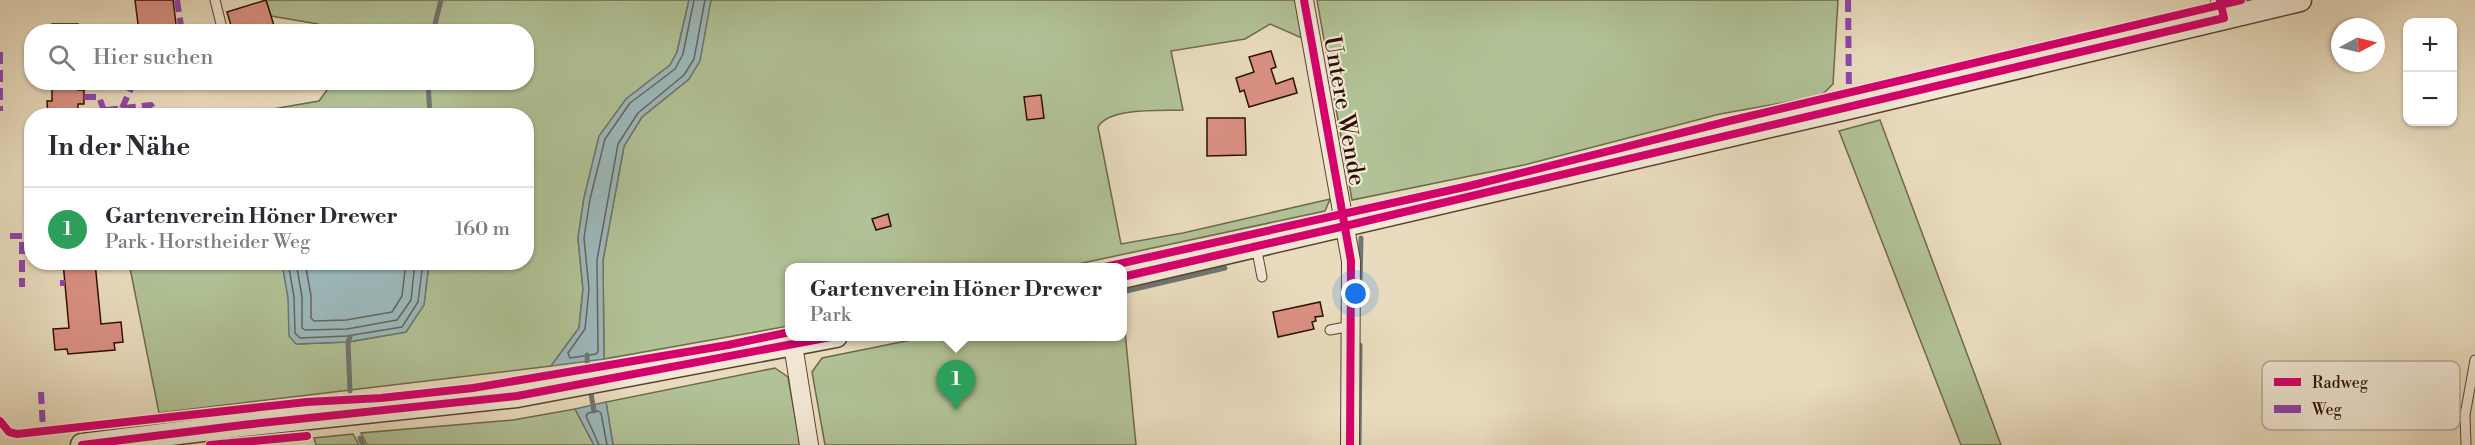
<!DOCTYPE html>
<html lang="de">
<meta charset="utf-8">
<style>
:root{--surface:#fff;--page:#f2f2f3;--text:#2b2b33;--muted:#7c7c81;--line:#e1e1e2;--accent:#2563eb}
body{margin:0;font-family:"Libre Bodoni",serif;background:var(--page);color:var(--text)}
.controls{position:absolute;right:18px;top:18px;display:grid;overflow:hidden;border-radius:12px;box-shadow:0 2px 4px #0004}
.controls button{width:54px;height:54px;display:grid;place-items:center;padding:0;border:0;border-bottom:2px solid var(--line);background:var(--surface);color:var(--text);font:30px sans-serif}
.compass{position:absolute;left:2331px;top:18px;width:54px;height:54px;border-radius:50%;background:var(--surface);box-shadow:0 2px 4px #0004;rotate:83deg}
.you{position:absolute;left:1356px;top:294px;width:21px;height:21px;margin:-15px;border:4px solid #fff;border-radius:50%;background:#1a73e8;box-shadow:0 0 0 9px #1a73e833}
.badge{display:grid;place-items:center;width:39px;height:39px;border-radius:50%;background:var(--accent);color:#fff;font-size:20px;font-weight:700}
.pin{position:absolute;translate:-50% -50px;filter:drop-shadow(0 2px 3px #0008)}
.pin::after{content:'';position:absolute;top:32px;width:21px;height:18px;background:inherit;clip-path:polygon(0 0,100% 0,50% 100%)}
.popup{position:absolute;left:785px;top:263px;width:342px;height:78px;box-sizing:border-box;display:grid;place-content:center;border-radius:12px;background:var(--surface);filter:drop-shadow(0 2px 4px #0005);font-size:20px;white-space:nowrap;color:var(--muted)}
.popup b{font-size:22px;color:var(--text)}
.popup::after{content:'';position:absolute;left:50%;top:100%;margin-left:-12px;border:12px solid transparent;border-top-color:var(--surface)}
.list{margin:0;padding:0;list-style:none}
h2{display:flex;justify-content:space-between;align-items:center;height:78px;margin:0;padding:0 24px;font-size:26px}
h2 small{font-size:20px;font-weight:400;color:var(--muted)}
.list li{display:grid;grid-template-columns:39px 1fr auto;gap:18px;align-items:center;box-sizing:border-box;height:84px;padding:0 24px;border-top:2px solid var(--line)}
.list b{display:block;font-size:22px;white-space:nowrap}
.list p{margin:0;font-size:20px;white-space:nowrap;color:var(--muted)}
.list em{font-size:20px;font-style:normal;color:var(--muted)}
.icon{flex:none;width:33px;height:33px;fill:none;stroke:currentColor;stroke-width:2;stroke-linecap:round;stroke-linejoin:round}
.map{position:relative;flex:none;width:2475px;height:445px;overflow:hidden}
.search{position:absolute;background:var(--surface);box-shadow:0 2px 4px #0004;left:24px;top:24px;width:510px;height:66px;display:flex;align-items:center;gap:15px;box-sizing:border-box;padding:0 21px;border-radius:24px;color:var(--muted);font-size:22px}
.panel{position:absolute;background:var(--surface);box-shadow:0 2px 4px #0004;left:24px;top:108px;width:510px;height:162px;border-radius:24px}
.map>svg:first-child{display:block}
.green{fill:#b1c296;stroke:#70684c;stroke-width:1.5}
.water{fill:#9cb9bc;stroke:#707571;stroke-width:1.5}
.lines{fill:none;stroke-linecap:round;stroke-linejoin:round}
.shore{stroke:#65645e;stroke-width:1.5}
.stream{stroke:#707571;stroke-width:5}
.building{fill:#db9183;stroke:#2e0f01;stroke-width:1.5}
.service-casing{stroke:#5d4230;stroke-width:11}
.minor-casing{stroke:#5d4230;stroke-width:20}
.tertiary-casing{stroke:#5d4230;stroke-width:25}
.service{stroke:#f1e8d5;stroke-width:9}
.minor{stroke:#f1e8d5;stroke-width:18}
.tertiary{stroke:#f1e8d5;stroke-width:22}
.quiet{stroke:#8e44ad;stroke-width:6;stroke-dasharray:12 6;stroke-linecap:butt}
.cycleway-casing{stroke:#f1e8d5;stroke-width:11}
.cycleway{stroke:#d6006c;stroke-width:8}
.labels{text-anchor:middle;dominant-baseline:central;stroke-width:4.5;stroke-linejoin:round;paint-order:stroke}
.street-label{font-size:24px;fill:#2e0f01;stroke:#f1e8d5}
.key{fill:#f1e8d5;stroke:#b6a795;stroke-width:1.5}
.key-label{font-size:16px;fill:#2e0f01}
</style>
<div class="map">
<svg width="2475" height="445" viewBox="0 0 2475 445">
<rect width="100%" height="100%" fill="#e9dcbe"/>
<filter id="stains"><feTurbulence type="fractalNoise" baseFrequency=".00333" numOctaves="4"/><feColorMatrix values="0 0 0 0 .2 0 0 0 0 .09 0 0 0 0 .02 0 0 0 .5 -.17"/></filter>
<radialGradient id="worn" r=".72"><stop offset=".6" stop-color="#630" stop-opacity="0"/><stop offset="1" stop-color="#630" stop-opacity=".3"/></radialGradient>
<path class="green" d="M266,0H689L677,52L670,65L626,99L599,137L584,198L578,238L583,289L579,328L551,366L159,413L129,263H282L297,344L348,342L406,332L424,304L429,263L526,262V116L238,115L319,101L332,83L526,82V32L321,31L318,24L271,16Z
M711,0H1295L1302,38L1270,24L1245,39L1171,51L1183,110C1161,111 1109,107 1098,127L1121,244L1183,233L1330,199L1325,211L1064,267L790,268L789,326L604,359L603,260L624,146L642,117L689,79Z
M1317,0H1838L1833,84L1821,96L1720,114L1524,165L1352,200Z
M1880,120L2001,445H1961L1839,131Z
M1123,311L1136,445H825L812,372L822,358L926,337L1122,336Z
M775,368L788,377L800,445H613L606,402Z
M575,409L594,445H367L361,433L513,420Z
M353,434L359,445H316L314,438Z"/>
<path class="water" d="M689,0H711L700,61L689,79L642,117L624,146L603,260L604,359L551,366L579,328L583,289L578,238L584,198L599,136L626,99L670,65L677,52Z
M282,263H429L424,305L406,332L348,342L296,344L289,336L288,298Z
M606,402L613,445H594L575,409Z"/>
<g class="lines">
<path class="shore" d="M694,0L683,54L675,69L630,103L605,139L590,199L584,238L589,289L585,329L568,353L570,358L596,354L598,352L597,260L618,144L638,113L684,75L694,59L705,0
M288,262L294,297L295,333L300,338L347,336L402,327L418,302L423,262
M296,262L302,297V328L305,330L347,329L397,320L411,300L415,262
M305,262L311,296V318L314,321L346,320L392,312L402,296L406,262
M599,445L586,416L588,413L598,411L601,413L607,445"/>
<path class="stream" d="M433,32L441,0
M428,82L430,116
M1360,283L1361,238
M1122,292L1225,268
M350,337L348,342L350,391
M587,355L588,376
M590,388L594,411
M360,438L363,445
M1359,445L1360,345"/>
</g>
<path class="building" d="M135,0H173L177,32H139Z
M266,0L276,32H233L227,12Z
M52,24H78V32H52Z
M1271,51L1276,67L1271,69L1276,84L1293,78L1297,93L1249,107L1244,90L1240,92L1236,78L1254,72L1249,57Z
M47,82H78V90H84V104H78V116H48L47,101H52V84Z
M1041,95L1044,118L1027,120L1024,97Z
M1207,118H1245L1246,155L1207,156Z
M888,214L891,226L876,230L872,219Z
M63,262H95L101,324L121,322L123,342L114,343L115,350L68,354L67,349L55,350L53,329L69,328Z
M1320,302L1323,316L1315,317L1316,321L1312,322L1314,329L1278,337L1273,312Z"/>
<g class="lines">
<g class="service-casing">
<path id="service" d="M215,0L223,32
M1256,246L1262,277
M1330,330L1351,326
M2466,445L2465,415L2475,360"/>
</g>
<g class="minor-casing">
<path id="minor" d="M1304,0L1351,261L1350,445
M2220,0L2224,18
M793,345L809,445"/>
</g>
<g class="tertiary-casing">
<path id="tertiary" d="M1122,277L1852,107L2300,0
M82,445L243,425L517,396L836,336"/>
</g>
<use href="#service" class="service"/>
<use href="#minor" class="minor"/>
<use href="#tertiary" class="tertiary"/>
<path class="quiet" d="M177,0L182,32
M1848,0L1849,96
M0,52V111
M99,87L143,82
M84,97H99L106,116
M122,108L133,84
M106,110L151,105L156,112L155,116
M10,236H22V287
M60,283H65
M41,392L43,431"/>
<g class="cycleway-casing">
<path id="cycleway" d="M1304,0L1351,261L1350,445
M1100,268L1469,186L1729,121L2241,0
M1122,277L1345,226L2224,18L2220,0
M0,421L9,432L17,434L307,402L381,398L473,388L728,345L790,332
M82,445L243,425L517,396L836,336
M210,445L307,436"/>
</g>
<use href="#cycleway" class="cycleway"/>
</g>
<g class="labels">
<g class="street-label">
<text transform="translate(1344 111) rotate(80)">Untere Wende</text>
</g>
</g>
<rect x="2262" y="361" width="198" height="69" rx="9" class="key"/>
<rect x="2274" y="378" width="27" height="8" fill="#d6006c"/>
<rect x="2274" y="405" width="27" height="8" fill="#8e44ad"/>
<g class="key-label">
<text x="2312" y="388">Radweg</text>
<text x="2312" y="415">Weg</text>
</g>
<rect width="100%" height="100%" filter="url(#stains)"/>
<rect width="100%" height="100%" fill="url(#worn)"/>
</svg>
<div class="controls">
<button>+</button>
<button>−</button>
</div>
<svg class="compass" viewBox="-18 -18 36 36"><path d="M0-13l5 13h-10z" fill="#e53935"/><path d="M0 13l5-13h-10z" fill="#7c7c81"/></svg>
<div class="you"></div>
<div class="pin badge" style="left:956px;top:410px;background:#2e9e5b">1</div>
<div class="popup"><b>Gartenverein Höner Drewer</b>Park</div>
<div class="search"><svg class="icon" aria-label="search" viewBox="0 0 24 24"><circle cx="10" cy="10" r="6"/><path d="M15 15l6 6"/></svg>Hier suchen</div>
<section class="panel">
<h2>In der Nähe<small></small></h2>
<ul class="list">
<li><span class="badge" style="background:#2e9e5b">1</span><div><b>Gartenverein Höner Drewer</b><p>Park · Horstheider Weg</p></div><em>160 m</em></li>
</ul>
</section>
</div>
